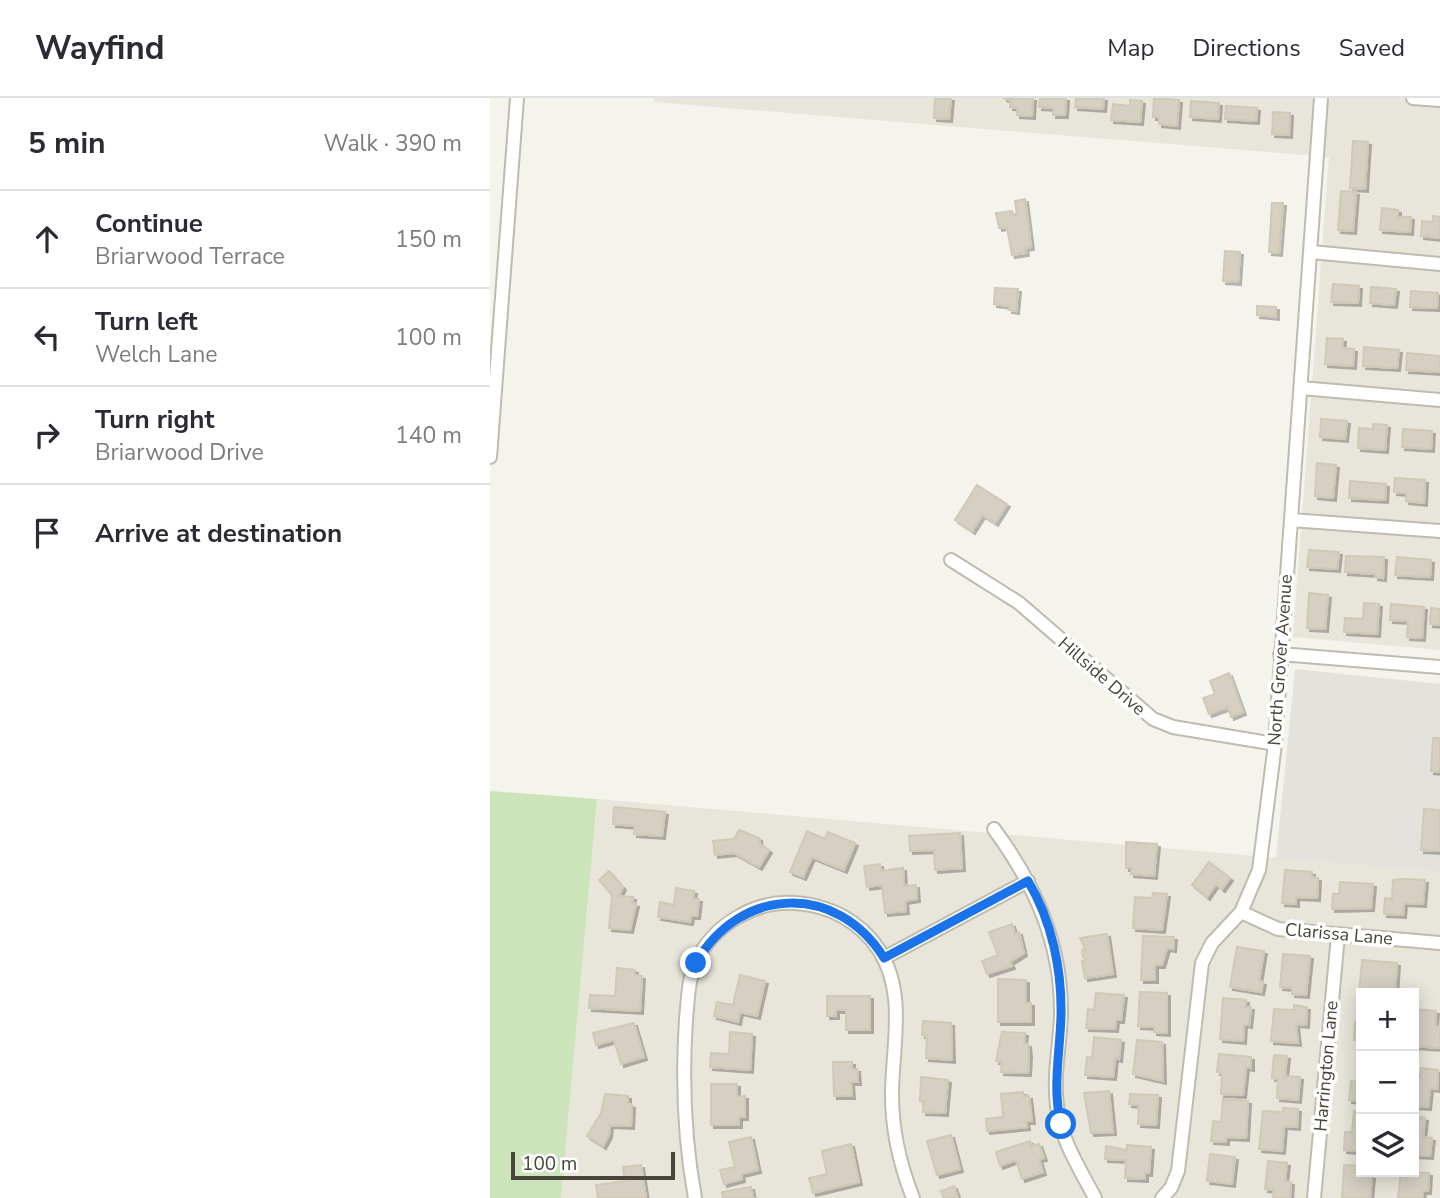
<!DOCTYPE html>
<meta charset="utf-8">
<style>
:root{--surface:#fff;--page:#f7f7f7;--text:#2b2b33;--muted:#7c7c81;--line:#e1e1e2}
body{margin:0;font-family:"Nunito Sans",sans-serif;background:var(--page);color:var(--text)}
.controls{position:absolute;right:21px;bottom:21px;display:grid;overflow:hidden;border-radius:0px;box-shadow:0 4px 18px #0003}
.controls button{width:63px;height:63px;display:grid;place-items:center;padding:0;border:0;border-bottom:2px solid var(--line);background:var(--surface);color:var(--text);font:35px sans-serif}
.scale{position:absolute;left:21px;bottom:18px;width:164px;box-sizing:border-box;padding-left:7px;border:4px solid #48453a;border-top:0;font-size:19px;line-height:24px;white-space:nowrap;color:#48453a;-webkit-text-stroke:5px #fff;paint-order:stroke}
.stop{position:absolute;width:21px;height:21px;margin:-16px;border:5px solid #1a73e8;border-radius:50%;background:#fff}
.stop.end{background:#1a73e8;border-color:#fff;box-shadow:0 2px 7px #0008}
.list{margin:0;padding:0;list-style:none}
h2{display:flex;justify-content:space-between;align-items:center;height:91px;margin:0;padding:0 28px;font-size:30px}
h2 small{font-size:23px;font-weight:400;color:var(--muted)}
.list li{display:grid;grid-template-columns:46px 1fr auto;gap:21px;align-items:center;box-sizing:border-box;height:98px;padding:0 28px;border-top:2px solid var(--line)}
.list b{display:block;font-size:26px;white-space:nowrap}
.list p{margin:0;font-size:23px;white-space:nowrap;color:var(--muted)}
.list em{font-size:23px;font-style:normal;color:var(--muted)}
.icon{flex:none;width:38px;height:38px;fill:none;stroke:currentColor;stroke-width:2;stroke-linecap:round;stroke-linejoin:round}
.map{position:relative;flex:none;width:950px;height:1100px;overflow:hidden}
header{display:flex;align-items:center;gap:42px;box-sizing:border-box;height:98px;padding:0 35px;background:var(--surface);border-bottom:2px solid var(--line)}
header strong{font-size:33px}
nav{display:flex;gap:38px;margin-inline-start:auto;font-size:24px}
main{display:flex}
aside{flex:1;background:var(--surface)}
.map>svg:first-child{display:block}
.residential{fill:#e8e5da;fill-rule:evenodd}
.industrial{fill:#e4e2dd}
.green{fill:#cbe4b9}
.building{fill:#d5d0c2;stroke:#cfc9b6;stroke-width:2;filter:url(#shadow)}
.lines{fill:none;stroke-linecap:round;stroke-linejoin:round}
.minor-casing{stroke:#bfbcaf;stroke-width:16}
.minor{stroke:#fff;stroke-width:12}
.route{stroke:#1a73e8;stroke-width:9}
.labels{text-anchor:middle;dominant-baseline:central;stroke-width:7;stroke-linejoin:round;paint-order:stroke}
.street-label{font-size:18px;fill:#48453a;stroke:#fff}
</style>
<header>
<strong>Wayfind</strong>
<nav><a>Map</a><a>Directions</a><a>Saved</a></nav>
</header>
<main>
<aside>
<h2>5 min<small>Walk · 390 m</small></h2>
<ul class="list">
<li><svg class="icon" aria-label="ahead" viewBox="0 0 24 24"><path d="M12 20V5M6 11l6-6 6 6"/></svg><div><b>Continue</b><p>Briarwood Terrace</p></div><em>150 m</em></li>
<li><svg class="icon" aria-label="left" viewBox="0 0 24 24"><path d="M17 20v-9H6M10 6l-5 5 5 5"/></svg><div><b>Turn left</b><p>Welch Lane</p></div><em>100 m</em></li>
<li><svg class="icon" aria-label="right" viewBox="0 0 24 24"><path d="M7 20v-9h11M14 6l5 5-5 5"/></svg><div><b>Turn right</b><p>Briarwood Drive</p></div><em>140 m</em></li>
<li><svg class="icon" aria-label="arrive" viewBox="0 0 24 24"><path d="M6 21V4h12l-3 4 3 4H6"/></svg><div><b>Arrive at destination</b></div></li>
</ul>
</aside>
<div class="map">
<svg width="950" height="1100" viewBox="0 0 950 1100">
<defs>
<filter id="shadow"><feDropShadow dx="3" dy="3" stdDeviation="0" flood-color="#0004"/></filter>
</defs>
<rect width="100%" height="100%" fill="#f4f3ec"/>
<path class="residential" d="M164,0H950V552L803,539L839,59L164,4Z
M107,701L950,774V1100H71ZM871,895H924V1074H871Z"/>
<path class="industrial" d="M805,571L950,586V774L786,760Z"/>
<path class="green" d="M0,693L107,701L71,1100H0Z"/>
<path class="building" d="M445,0H461L459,21L444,20Z
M513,0H543L542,18L527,17L528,10L520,9L521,2Z
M550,0H576L575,17H563L564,10L549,9Z
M586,0H614L613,11L585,9Z
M664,0L689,2L687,28L669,26V19H663Z
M640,2L652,3L650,24L621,22L623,6L640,8Z
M701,3L729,5L728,21L700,19Z
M736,8L767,10L766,23L735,21Z
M783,14L800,15L799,37L782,36Z
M863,43L878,44L875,91L860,90Z
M851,93L866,94L863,133L848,132Z
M535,101L541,149L535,150L536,155L522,157L517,129L509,130L506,115L522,113L523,117H527L525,103Z
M782,105H793L789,155L779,154Z
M892,110L908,112V119H921L920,134L890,132Z
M943,118L950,119V140L931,138L932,123L943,124Z
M735,153L750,154L748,184L733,183Z
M843,186L869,188L868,205L841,204Z
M881,189L906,191L904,207L880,205Z
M505,190L528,191L526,213L519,212L520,208L504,206Z
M921,193L948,195L947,210L920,209Z
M767,208L786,209V219L767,217Z
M837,240L853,241L852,250L864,251L863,268L835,266Z
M874,249L909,252L907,270L873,268Z
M917,255L950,258V274L916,272Z
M831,321L857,323L855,341L830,339Z
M883,326L897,327L895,352L868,350L869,330L883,331Z
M913,331L942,333L941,351L912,349Z
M827,365L846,367L843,400L825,398Z
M905,380L935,382L934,405L916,403V395L904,394Z
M860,383L896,386L895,402L859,400Z
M487,387L517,406L505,425L492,417L482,433L465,422Z
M819,452L849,454L847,471L817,469Z
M856,458L894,459L893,480L885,479V476L855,474Z
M907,459L941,462L940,479L905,477Z
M819,495L838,497L835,531L817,530Z
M874,505L889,506L887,536L854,534L855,520L873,521Z
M901,506L934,509L932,540L917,539L918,523L900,522Z
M941,510L950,511V527L940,526Z
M739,575L753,614L741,619L738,609L719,616L713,600L725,596L720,583Z
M943,640H950V674L941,673Z
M124,709L175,714L172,738L144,736L145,728L123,726Z
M934,711L950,712V753L931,752Z
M249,732L269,740L270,746L279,752L269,769L244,755L225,757L223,743L244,741Z
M317,733L335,741L338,734L365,745L354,772L322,759L313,779L300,774Z
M470,735L472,770L445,772L444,752L420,753L419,738Z
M636,744L667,746L664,778L641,776L642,770H636Z
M719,764L740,780L732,791L726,786L717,799L702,787Z
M390,766L391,773L413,770L414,788L426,787L427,801L415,803L416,813L395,815L392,787L377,789L374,768Z
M795,772L822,774V779L828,780L827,800L806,799V806L792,805Z
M119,773L133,789L129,798L143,799L142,805L146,806L140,832L119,830L122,797L109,782Z
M915,781L935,782L933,806L914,805L913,817L894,816L895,800L902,801L903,782Z
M850,784L883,786L881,810L842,811L843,796H849Z
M186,790L204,793L203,801H209L207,818H201L200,824L168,819L170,804L184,807Z
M663,795L677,796L672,832L643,830L645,799L662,800Z
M522,826L525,836L529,834L534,855L520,864L522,868L497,876L492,863L508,857L499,834Z
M617,836L623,876L595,880L592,863L597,862L593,859L592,852L595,851L590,840Z
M653,838L684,839L683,851L677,850L672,867H665V882H651Z
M747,849L774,853L769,883L773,884L771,894L740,889Z
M793,856L820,858L816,897L802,896V890L790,889Z
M872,862L907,865L905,895L869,896Z
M127,870L145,872V877L152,878L150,913L99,910L100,897L125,898Z
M250,877L275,883L267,918L250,914L248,924L224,918L227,904L243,907Z
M508,881L536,882V905H541V924H508Z
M650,894L677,895V935L664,934V929L648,928Z
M606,895L634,897L631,922H626L625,931L596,930L598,911L604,912Z
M337,898H380V932H356V912H346V918H337Z
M733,900L756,902L755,909H761L759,927L754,926L753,943L730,941Z
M804,907L817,909L816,927L806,926L808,945L781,943L784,911L804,912Z
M925,911L946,913L945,928L950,929V950L924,948Z
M433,923L461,925L462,962L436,960L437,938L432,937Z
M865,924H871V943L864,942Z
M144,925L154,959L131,966L124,942L106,947L103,935Z
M240,934L262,936L260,972L220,969L221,955L239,956Z
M512,934L535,935L534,945L538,946L539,956L538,975L511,974L512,964L506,963Z
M604,939L631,942L629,961L625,960L623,979L595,977L597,959L602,960Z
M647,942L672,944L673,983L643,976Z
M729,956L761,959V970L756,969L753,997L731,996L732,975L727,974Z
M784,957L797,958L795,978L810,979L808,1002L787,1000L788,981L782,980Z
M343,964H362V971H367L368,984H361L362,998H344Z
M931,970L948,972L947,991L940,990L938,1009L924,1008V978L930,979Z
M871,976V1003L859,1002L861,983L871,984Z
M431,979L458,982L455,1015L433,1014L434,1003H430Z
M221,986H247V999L255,998V1019H249V1027H221Z
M619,993L623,1034L601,1035L594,995Z
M533,994V999L539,998L542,1023H536L537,1029L497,1033L496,1021L513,1019L511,996Z
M115,996L138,998V1005L142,1007L141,1028L120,1027L119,1037L113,1048L97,1038L111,1015Z
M640,996L668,997L666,1027L648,1026L649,1007L639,1006Z
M733,1001L758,1003L756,1040L736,1039V1044L721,1043L723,1023L731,1024Z
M793,1010L808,1011L807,1029L794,1028L792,1053L769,1051L773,1013L793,1014Z
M864,1013L871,1014V1049L868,1048V1053L854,1052L855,1034H862Z
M924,1018L935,1020L933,1039L942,1040L940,1058L924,1057Z
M461,1037L470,1071L447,1077L437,1043Z
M261,1039L268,1072L251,1076L252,1081L234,1086L230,1072L245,1069L239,1044Z
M540,1043L541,1048L549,1046L554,1060L549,1061L553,1074L532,1081L526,1062L510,1068L506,1054Z
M361,1046L369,1084L323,1095L319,1080L337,1076L332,1053Z
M637,1047L661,1049L659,1075H655V1081L635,1080L636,1062L615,1061L616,1048L637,1052Z
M720,1056L745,1059L742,1086L717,1083Z
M778,1063L797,1065L795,1083L801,1084L800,1100H783L784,1092L775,1091Z
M151,1067L156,1100H108L106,1087L135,1083L133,1069Z
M854,1067L871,1068V1074L882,1078L880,1100H852Z
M911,1074L939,1075L938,1093H933L932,1100H908Z
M464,1088L468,1100H454L451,1093Z
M261,1089L263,1100H268H233L232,1094Z"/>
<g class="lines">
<g class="minor-casing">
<path id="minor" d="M923,0L950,2
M821,154L950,166
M811,290L950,302
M0,359L27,0
M801,422L950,433
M461,462L529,505L663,621L683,629L785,646
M790,556L950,569
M504,731C545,787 572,846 571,917C570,947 563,978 567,1007C570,1041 590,1071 605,1100
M751,814L788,831L950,845
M394,860L538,783
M205,1100C194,1040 192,981 196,921C198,902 198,882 206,864C223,827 265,802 305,805C339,807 370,823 389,852C417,896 402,948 402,997C402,1032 410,1067 423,1100
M672,1100L681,1090L688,1073L712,865L722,845L751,814L769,772L785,646L831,0
M824,1100L848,837"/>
</g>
<use href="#minor" class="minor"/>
</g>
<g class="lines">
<path class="route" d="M206,865C250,788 347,784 394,860L538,783C562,823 572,872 571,918C570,954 562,990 571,1026"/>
</g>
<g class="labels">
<g class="street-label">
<text transform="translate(790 562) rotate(-86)">North Grover Avenue</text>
<text transform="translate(612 578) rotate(41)">Hillside Drive</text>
<text transform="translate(849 836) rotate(5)">Clarissa Lane</text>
<text transform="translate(836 968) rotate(-85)">Harrington Lane</text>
</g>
</g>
</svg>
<div class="controls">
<button>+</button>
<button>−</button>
<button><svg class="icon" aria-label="layers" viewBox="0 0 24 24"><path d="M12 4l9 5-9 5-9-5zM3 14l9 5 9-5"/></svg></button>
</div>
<div class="scale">100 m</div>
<div class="stop" style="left:571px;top:1026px"></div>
<div class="stop end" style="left:206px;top:865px"></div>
</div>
</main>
